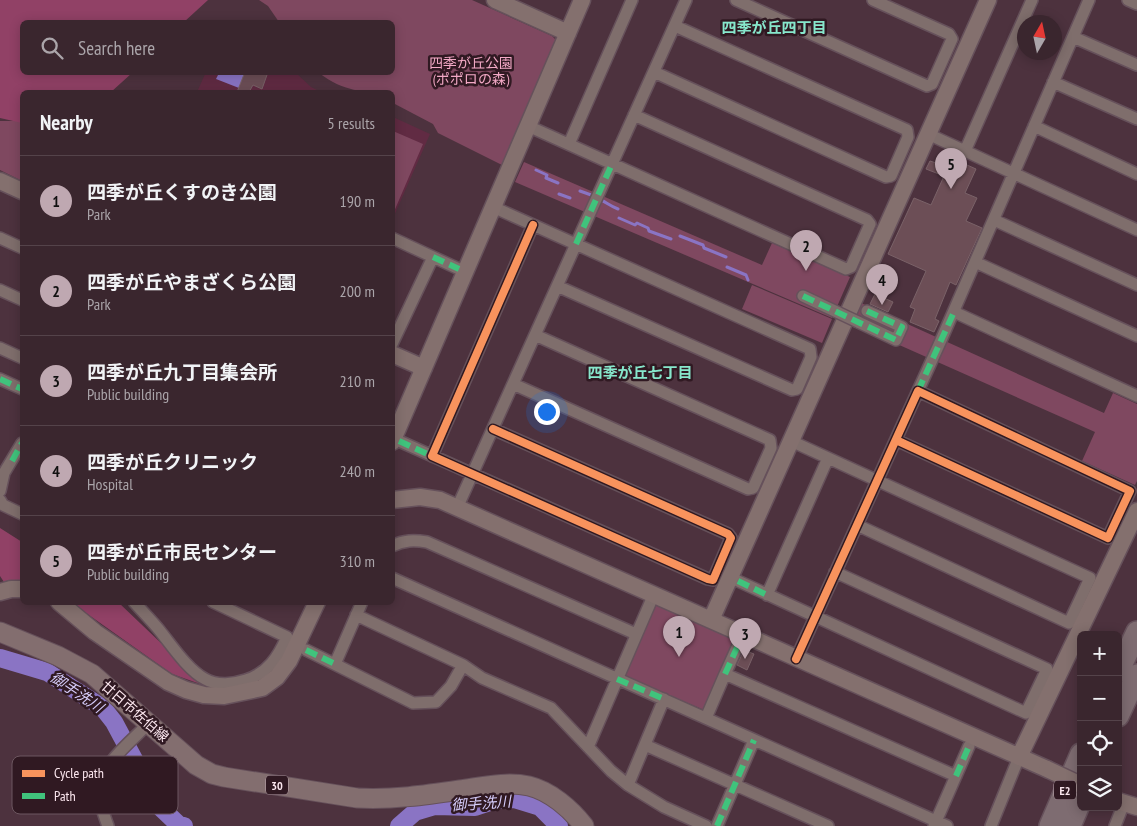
<!DOCTYPE html>
<meta charset="utf-8">
<style>
:root{--surface:#3a262e;--page:#45323a;--text:#f1f3f6;--muted:#aba5aa;--line:#54434a;--accent:#bfa8b1}
body{margin:0;font-family:"PT Sans Narrow","Noto Sans JP",sans-serif;background:var(--page);color:var(--text)}
.controls{position:absolute;right:15px;bottom:15px;display:grid;overflow:hidden;border-radius:8px;box-shadow:0 2px 12px #0003}
.controls button{width:45px;height:45px;display:grid;place-items:center;padding:0;border:0;border-bottom:1px solid var(--line);background:var(--surface);color:var(--text);font:25px sans-serif}
.compass{position:absolute;left:1017px;top:15px;width:45px;height:45px;border-radius:50%;background:var(--surface);box-shadow:0 2px 12px #0003;rotate:9deg}
.you{position:absolute;left:546px;top:411px;width:18px;height:18px;margin:-12px;border:4px solid #fff;border-radius:50%;background:#1a73e8;box-shadow:0 0 0 8px #1a73e833}
.badge{display:grid;place-items:center;width:32px;height:32px;border-radius:50%;background:var(--accent);color:#111;font-size:16px;font-weight:700}
.pin{position:absolute;translate:-50% -41px;filter:drop-shadow(0 1px 2px #0008)}
.pin::after{content:'';position:absolute;top:26px;width:18px;height:15px;background:inherit;clip-path:polygon(0 0,100% 0,50% 100%)}
.list{margin:0;padding:0;list-style:none}
h2{display:flex;justify-content:space-between;align-items:center;height:65px;margin:0;padding:0 20px;font-size:21px}
h2 small{font-size:16px;font-weight:400;color:var(--muted)}
.list li{display:grid;grid-template-columns:32px 1fr auto;gap:15px;align-items:center;box-sizing:border-box;height:90px;padding:0 20px;border-top:1px solid var(--line)}
.list b{display:block;font-size:19px;white-space:nowrap}
.list p{margin:0;font-size:16px;white-space:nowrap;color:var(--muted)}
.list em{font-size:16px;font-style:normal;color:var(--muted)}
.icon{flex:none;width:28px;height:28px;fill:none;stroke:currentColor;stroke-width:2;stroke-linecap:round;stroke-linejoin:round}
.map{position:relative;flex:none;width:1137px;height:826px;overflow:hidden}
.search{position:absolute;background:var(--surface);box-shadow:0 2px 12px #0003;left:20px;top:20px;width:375px;height:55px;display:flex;align-items:center;gap:12px;box-sizing:border-box;padding:0 18px;border-radius:8px;color:var(--muted);font-size:19px}
.panel{position:absolute;background:var(--surface);box-shadow:0 2px 12px #0003;left:20px;top:90px;width:375px;height:515px;border-radius:8px}
.map>svg:first-child{display:block}
.built{fill:#612b43}
.green{fill:#7f4860}
.forest{fill:#914166}
.water{fill:#8a74c4}
.lines{fill:none;stroke-linecap:round;stroke-linejoin:round}
.stream{stroke:#8a74c4;stroke-width:3}
.river{stroke:#8a74c4;stroke-width:18}
.building{fill:#6c4e56;stroke:#7a6268}
.street-casing{stroke:#66515b;stroke-width:14}
.secondary-casing{stroke:#66515b;stroke-width:19}
.primary-casing{stroke:#66515b;stroke-width:21}
.highway-casing{stroke:#66515b;stroke-width:24}
.street{stroke:#7f6e6c;stroke-width:11}
.secondary{stroke:#84706e;stroke-width:16}
.primary{stroke:#836e6f;stroke-width:19}
.highway{stroke:#7e6c71;stroke-width:21}
.street-bridge-casing{stroke:#66515b;stroke-width:14;stroke-linecap:butt}
.secondary-bridge-casing{stroke:#66515b;stroke-width:19;stroke-linecap:butt}
.street-bridge{stroke:#7f6e6c;stroke-width:11}
.secondary-bridge{stroke:#84706e;stroke-width:16}
.quiet{stroke:#40c37c;stroke-width:6;stroke-dasharray:12 6;stroke-linecap:butt}
.cycleway-casing{stroke:#301922;stroke-width:11}
.cycleway{stroke:#f8935d;stroke-width:8}
.labels{text-anchor:middle;dominant-baseline:central;stroke-width:5;stroke-linejoin:round;paint-order:stroke}
.shield{fill:#301922;stroke:#bfa9b2;stroke-width:1}
.shield-label{font-size:12px;font-weight:bold;fill:#fce7ef}
.park-label{font-size:14px;fill:#f3a9c6;stroke:#301922}
.street-label{font-size:14px;fill:#fce7ef;stroke:#301922}
.neighbourhood-label{font-size:15px;font-weight:bold;fill:#87e7cc;stroke:#301922}
.water-label{font-size:15px;font-style:italic;fill:#d5ccfa;stroke:#301922}
.key{fill:#301922;stroke:#6d5760;stroke-width:1}
.key-label{font-size:14px;fill:#fce7ef}
</style>
<div class="map">
<svg width="1137" height="826" viewBox="0 0 1137 826">
<rect width="100%" height="100%" fill="#4d323e"/>
<path class="built" d="M206,72L296,73L311,87L321,92H197Z
M393,117L430,134L393,218Z"/>
<path class="green" d="M259,0H472L552,36L556,40L502,165L438,133L433,124L393,103L392,92C362,92 344,92 319,73L392,72V22H279L268,6Z
M0,121H22V181L0,170Z
M393,131L423,144L393,214Z
M524,162L762,265L772,243L850,277L832,318L515,182Z
M752,285L832,319L822,343L742,309Z
M861,303L1104,413L1113,393L1137,404V481L1135,485L1082,461L1095,432L852,324Z
M655,605L734,638L704,710L624,676Z"/>
<path class="forest" d="M0,0H208L184,22H22V72L132,73L111,92H22V123L0,118Z
M0,528L22,542V581L4,582L0,576Z
M72,603H119L206,686L172,674Z"/>
<path class="water" d="M219,73H245L239,88L216,79Z"/>
<g class="lines">
<path class="stream" d="M536,170L547,175L546,178L558,183
M580,191L594,196
M559,194L570,198
M599,199C606,202 610,206 618,209
M619,218L635,225L637,223L648,228L649,231L671,239
M680,236L703,245L704,248L726,257
M727,267L746,275L748,280"/>
<path class="river" d="M0,658L47,672L103,708L114,722L159,806L179,825L184,826
M399,826L415,812L435,806L475,807L496,800L514,799L540,807L559,826"/>
</g>
<path class="building" d="M245,72H268L262,89L253,85L249,92H237Z
M930,161L955,169L958,161L976,169L965,193L977,198L966,221L982,228L956,285L950,282L935,319L939,321L934,332L910,322L915,309L910,307L926,271L888,254L914,198L931,205L944,176L926,169Z
M875,294L893,302L888,312L870,304Z
M744,650L754,654L747,670L737,665Z"/>
<g class="lines">
<g class="street-casing">
<path id="street" d="M736,0L927,86L932,84L952,39L949,34L873,0
M1128,0L1137,4
M1073,37L1137,65
M654,72L886,177L891,176L908,137L907,130L675,26
M1053,82L1137,119
M528,126L846,269L851,267L870,224L867,220L634,115
M1034,126L1137,174
M928,134L1137,230
M569,144L632,0
M965,151L1032,0
M493,207L810,349L811,357L797,389L792,390L557,286
M994,220L1137,285
M0,238L22,248
M392,238L433,257L392,344
M433,257L459,269
M975,262L1137,336
M0,290L22,300
M803,296L839,313
M954,312L1137,396
M858,322L896,340L902,327L867,311
M0,348L22,358
M0,379L22,389
M513,384L748,489L753,488L771,448L770,440L535,335
M896,440L1108,538L1130,491L918,391
M399,441L708,579L713,580L731,538L728,534L493,429
M791,441L1090,578L1069,623L857,525
M432,456L533,225
M0,491L4,473L22,443
M0,500L3,505L22,514
M457,508L686,0
M392,546C404,540 414,540 427,542L636,634
M392,578L947,826
M738,581L1026,713L1047,669L835,572
M767,595L828,458
M134,602C143,612 152,621 160,631C172,646 188,670 205,679C217,686 234,684 246,680C268,673 278,657 287,637L213,602
M356,615L463,665L482,678L551,708L611,771L628,785L664,807L706,826
M306,650L413,703L436,702L451,686L463,665
M796,659L942,338L1089,0
M335,664L362,602
M725,674L740,641
M706,718L725,674L956,776
M645,745L828,826
M588,747L654,594
M628,785L664,699
M108,826C104,815 99,803 99,792C99,765 132,741 149,723
M717,826L754,740
M934,826L969,746
M991,826L1019,757
M1115,826L1124,803"/>
</g>
<g class="secondary-casing">
<path id="secondary" d="M495,0L568,33
M0,181L22,191
M392,354L424,368
M392,442L582,0
M392,500L420,497L440,500L1047,769
M0,592L11,589H22
M59,602L95,632L168,682L186,690L204,695L224,696L262,688L277,677L289,661L317,602
M711,620L988,0
M1019,757L1137,511
M1118,801L1137,807"/>
</g>
<g class="primary-casing">
<path id="primary" d="M0,632L58,656L92,674L196,765L212,774L224,777L357,798C392,800 426,795 460,790C482,787 506,781 529,786C550,791 571,809 584,826"/>
</g>
<g class="highway-casing">
<path id="highway" d="M1118,672L1137,632
M1118,716L1137,675
M1050,826L1081,754
M1070,826L1081,800"/>
</g>
<use href="#street" class="street"/>
<use href="#secondary" class="secondary"/>
<use href="#primary" class="primary"/>
<use href="#highway" class="highway"/>
<g class="street-bridge-casing">
<path id="street-bridge" d="M839,313L858,322"/>
</g>
<g class="secondary-bridge-casing">
<path id="secondary-bridge" d="M1047,769L1081,785"/>
</g>
<use href="#street-bridge" class="street-bridge"/>
<use href="#secondary-bridge" class="secondary-bridge"/>
<path class="quiet" d="M576,244L612,164
M433,257L459,269
M803,296L896,340L902,327L867,311
M0,379L22,389
M918,391L954,312
M399,441L432,456
M12,461L22,443
M738,581L767,595
M306,650L335,664
M725,674L740,641
M617,679L664,699
M956,776L969,746
M717,826L754,740"/>
<g class="cycleway-casing">
<path id="cycleway" d="M493,429L728,534L731,538L713,580L708,579L432,456L533,225
M796,659L918,391L1130,491L1108,538L896,440"/>
</g>
<use href="#cycleway" class="cycleway"/>
</g>
<g class="labels">
<g class="shield">
<rect x="266" y="775.5" width="22" height="19" rx="4"/>
<rect x="1054" y="780.5" width="22" height="19" rx="4"/>
</g>
<g class="shield-label">
<text x="277" y="785">30</text>
<text x="1065" y="790">E2</text>
</g>
<g class="park-label">
<text x="471" y="63">四季が丘公園<tspan x="471" dy="16">(ポポロの森)</tspan></text>
</g>
<g class="street-label">
<text transform="translate(135 711) rotate(41)">廿日市佐伯線</text>
</g>
<g class="neighbourhood-label">
<text x="774" y="27">四季が丘四丁目</text>
<text x="640" y="372">四季が丘七丁目</text>
</g>
<g class="water-label">
<text transform="translate(77 692) rotate(34)">御手洗川</text>
<text transform="translate(481 803) rotate(-4)">御手洗川</text>
</g>
</g>
<rect x="12" y="756" width="166" height="58" rx="8" class="key"/>
<rect x="22" y="770" width="23" height="7" fill="#f8935d"/>
<rect x="22" y="793" width="23" height="6" fill="#40c37c"/>
<g class="key-label">
<text x="54" y="778">Cycle path</text>
<text x="54" y="801">Path</text>
</g>
</svg>
<div class="controls">
<button>+</button>
<button>−</button>
<button><svg class="icon" aria-label="locate" viewBox="0 0 24 24"><circle cx="12" cy="12" r="6"/><path d="M12 2v4M12 18v4M2 12h4M18 12h4"/></svg></button>
<button><svg class="icon" aria-label="layers" viewBox="0 0 24 24"><path d="M12 4l9 5-9 5-9-5zM3 14l9 5 9-5"/></svg></button>
</div>
<svg class="compass" viewBox="-18 -18 36 36"><path d="M0-13l5 13h-10z" fill="#e53935"/><path d="M0 13l5-13h-10z" fill="#aba5aa"/></svg>
<div class="you"></div>
<div class="pin badge" style="left:679px;top:657px">1</div>
<div class="pin badge" style="left:806px;top:271px">2</div>
<div class="pin badge" style="left:745px;top:659px">3</div>
<div class="pin badge" style="left:882px;top:305px">4</div>
<div class="pin badge" style="left:951px;top:189px">5</div>
<div class="search"><svg class="icon" aria-label="search" viewBox="0 0 24 24"><circle cx="10" cy="10" r="6"/><path d="M15 15l6 6"/></svg>Search here</div>
<section class="panel">
<h2>Nearby<small>5 results</small></h2>
<ul class="list">
<li><span class="badge">1</span><div><b>四季が丘くすのき公園</b><p>Park</p></div><em>190 m</em></li>
<li><span class="badge">2</span><div><b>四季が丘やまざくら公園</b><p>Park</p></div><em>200 m</em></li>
<li><span class="badge">3</span><div><b>四季が丘九丁目集会所</b><p>Public building</p></div><em>210 m</em></li>
<li><span class="badge">4</span><div><b>四季が丘クリニック</b><p>Hospital</p></div><em>240 m</em></li>
<li><span class="badge">5</span><div><b>四季が丘市民センター</b><p>Public building</p></div><em>310 m</em></li>
</ul>
</section>
</div>
